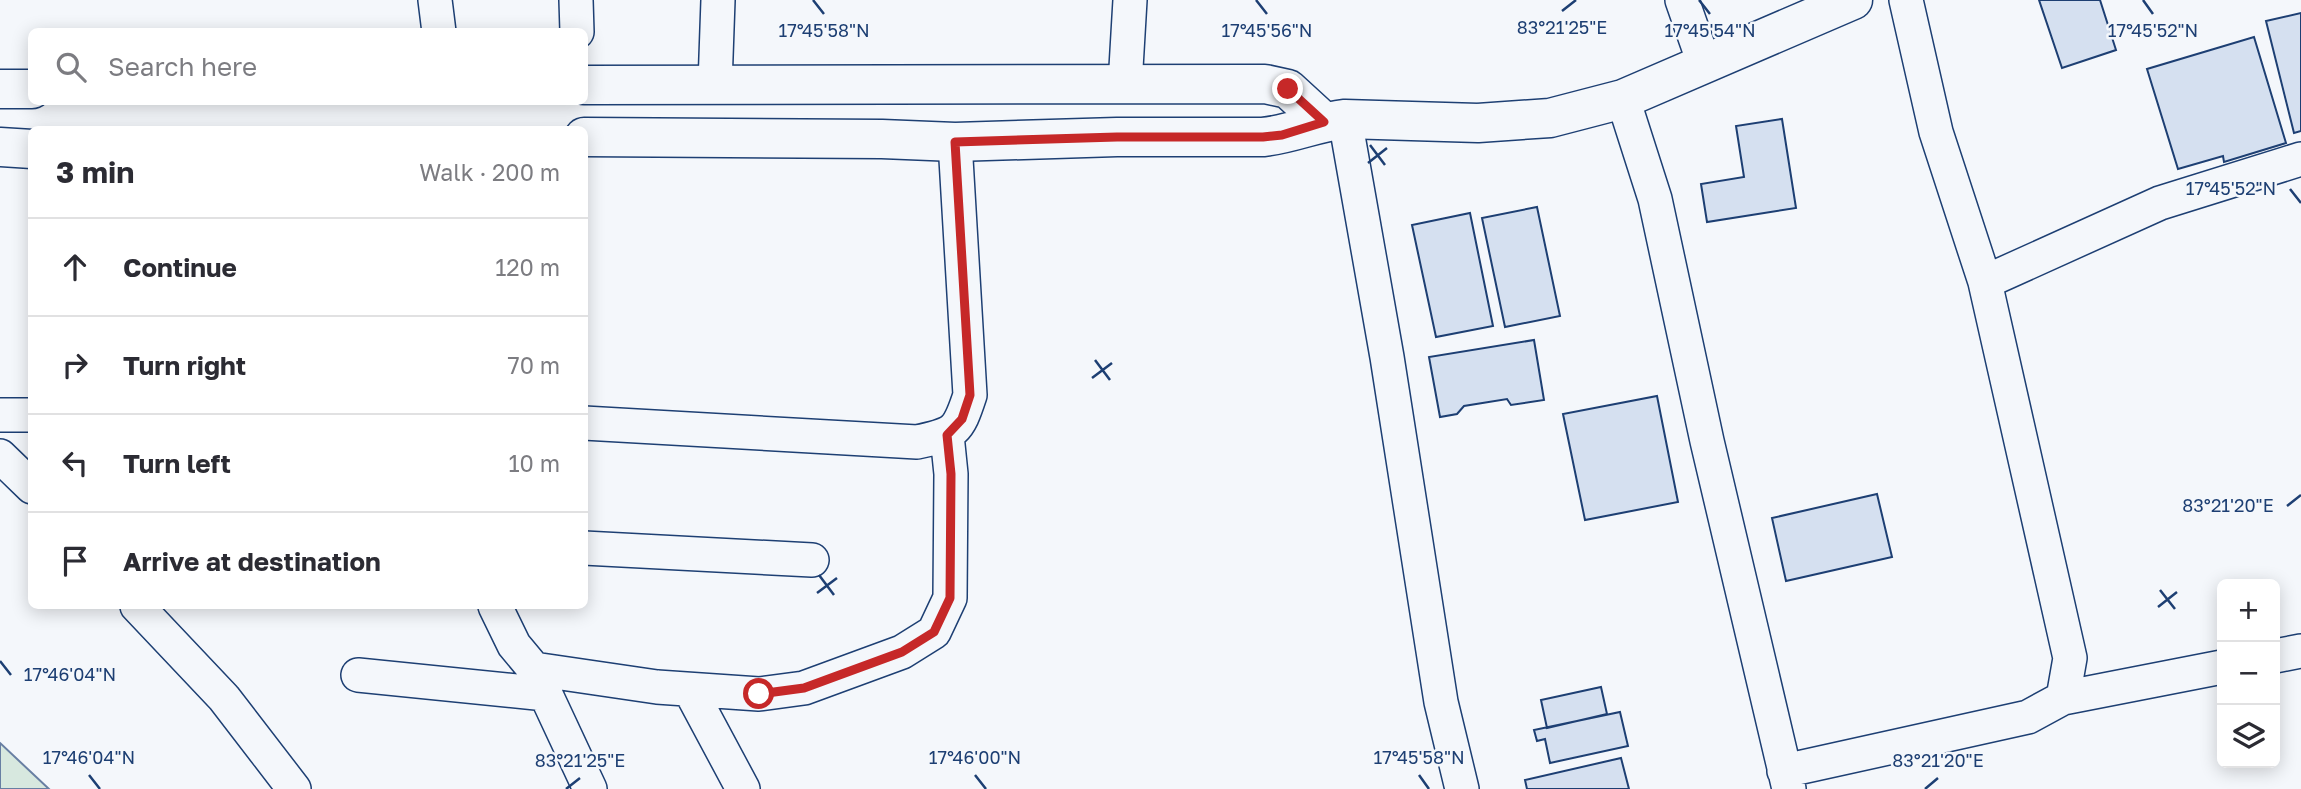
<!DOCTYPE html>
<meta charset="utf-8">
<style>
:root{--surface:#fff;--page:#f2f2f3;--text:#2b2b33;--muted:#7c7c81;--line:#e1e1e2}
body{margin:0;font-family:"Golos Text",sans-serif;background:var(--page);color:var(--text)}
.controls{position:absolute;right:21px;bottom:21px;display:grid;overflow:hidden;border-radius:10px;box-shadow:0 4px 18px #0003}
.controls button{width:63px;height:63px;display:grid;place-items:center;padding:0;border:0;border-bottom:2px solid var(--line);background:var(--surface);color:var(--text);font:35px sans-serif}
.stop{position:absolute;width:21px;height:21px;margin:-16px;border:5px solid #c62828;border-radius:50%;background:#fff}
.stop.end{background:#c62828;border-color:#fff;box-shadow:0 2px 7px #0008}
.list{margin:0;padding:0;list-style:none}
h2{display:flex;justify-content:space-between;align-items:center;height:91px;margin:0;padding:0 28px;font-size:30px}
h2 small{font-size:23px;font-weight:400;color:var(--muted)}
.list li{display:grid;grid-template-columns:46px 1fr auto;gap:21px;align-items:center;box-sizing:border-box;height:98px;padding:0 28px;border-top:2px solid var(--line)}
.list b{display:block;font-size:26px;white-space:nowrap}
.list em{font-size:23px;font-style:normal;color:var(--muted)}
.icon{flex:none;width:38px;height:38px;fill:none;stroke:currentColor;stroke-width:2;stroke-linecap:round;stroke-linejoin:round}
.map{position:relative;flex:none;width:2301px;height:789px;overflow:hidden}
.search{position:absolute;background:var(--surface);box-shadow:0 4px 18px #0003;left:28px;top:28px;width:560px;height:77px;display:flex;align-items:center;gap:18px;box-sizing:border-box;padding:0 24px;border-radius:10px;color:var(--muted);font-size:26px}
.panel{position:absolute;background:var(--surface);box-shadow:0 4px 18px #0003;left:28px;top:126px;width:560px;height:483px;border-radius:10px}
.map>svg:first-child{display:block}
.green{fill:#d7e8df;stroke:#687fa3;stroke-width:2}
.building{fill:#d5e0f0;stroke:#1d3f73;stroke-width:2}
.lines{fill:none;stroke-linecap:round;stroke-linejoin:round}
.street-casing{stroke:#1d3f73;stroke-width:36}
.secondary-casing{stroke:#1d3f73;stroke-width:41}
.street{stroke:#f4f7fb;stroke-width:33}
.secondary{stroke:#f4f7fb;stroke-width:38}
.route{stroke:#c62828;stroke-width:9}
.ticks{fill:none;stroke:#1d3f73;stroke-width:2.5}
.ticks-label{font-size:18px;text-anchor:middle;fill:#1d3f73;stroke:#f4f7fb;stroke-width:5;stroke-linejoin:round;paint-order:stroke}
</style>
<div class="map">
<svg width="2301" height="789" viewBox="0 0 2301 789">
<rect width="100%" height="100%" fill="#f4f7fb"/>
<path class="green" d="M0,743L49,789H0Z"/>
<path class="building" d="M2039,0H2100L2116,50L2062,68Z
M2301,13V131L2294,133L2266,21Z
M2254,37L2286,143L2224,162L2223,156L2178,169L2147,69Z
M1782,119L1796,208L1707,222L1701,184L1744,177L1736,126Z
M1537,207L1560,316L1505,327L1482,218Z
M1470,213L1493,326L1436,337L1412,225Z
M1534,340L1544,400L1511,405L1507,399L1464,406L1457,414L1440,417L1429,357Z
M1657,396L1678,502L1585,520L1563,414Z
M1877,494L1892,557L1786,581L1772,518Z
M1601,687L1607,714L1547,728L1541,700Z
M1620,712L1628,746L1550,763L1545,739L1537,741L1534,730Z
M1621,758L1629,789H1527L1525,780Z"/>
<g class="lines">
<g class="street-casing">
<path id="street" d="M435,0L439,32
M576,0L577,32
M1682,0L1704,63
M1906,0L1936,132L1985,282L2160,203L2301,159
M715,85L718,0
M1125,85L1130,0
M1623,99L1655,199L1707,441L1789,789
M1345,119L1387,357L1441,702L1462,789
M0,415H32
M584,423L917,442C955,434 958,432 970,395L955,142
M0,456L32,487
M584,548L812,560
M137,606L224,698L294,789
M495,606L514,645L534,669L590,789
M2275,656L2301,651
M534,669L657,687L759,694L804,688L902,652L934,632L950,598L951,474L947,435
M358,675L546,694
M690,690L743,789
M2063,698L2222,667
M1784,771L2028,717L2063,698L2070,658L1985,282"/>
</g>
<g class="secondary-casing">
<path id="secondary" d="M584,85L1265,84L1288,89L1324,122
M0,89H32
M584,137L882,139L955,142L1117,137H1263C1292,134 1317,122 1345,119L1478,123L1550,118L1623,99L1853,0
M0,147L32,149"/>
</g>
<use href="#street" class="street"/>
<use href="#secondary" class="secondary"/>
</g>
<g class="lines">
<path class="route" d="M759,694L804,688L902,652L934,632L950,598L951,474L947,435L962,419L970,395L955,142L1117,137H1263L1282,135L1324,122L1288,89"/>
</g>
<path class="ticks" d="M813,0L824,14M1256,0L1267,14M1699,0L1710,14M2143,0L2153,14M1562,11L1576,0M1370,145L1385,165M1368,163L1387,148M2290,189L2301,203M1095,360L1110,380M1092,378L1112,363M2287,506L2301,495M819,575L834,595M2160,590L2175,609M817,593L837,578M2158,607L2177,592M0,661L11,675M89,775L100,789M975,775L986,789M1419,775L1429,789M566,789L580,778M1925,789L1938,778"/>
<g class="ticks-label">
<text x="1562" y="34">83°21'25"E</text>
<text x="2153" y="37">17°45'52"N</text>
<text x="824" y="37">17°45'58"N</text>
<text x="1267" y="37">17°45'56"N</text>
<text x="1710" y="37">17°45'54"N</text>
<text x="2231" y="195">17°45'52"N</text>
<text x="2228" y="512">83°21'20"E</text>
<text x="70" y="681">17°46'04"N</text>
<text x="89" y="764">17°46'04"N</text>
<text x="975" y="764">17°46'00"N</text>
<text x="1419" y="764">17°45'58"N</text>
<text x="580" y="767">83°21'25"E</text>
<text x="1938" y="767">83°21'20"E</text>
</g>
</svg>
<div class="controls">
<button>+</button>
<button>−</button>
<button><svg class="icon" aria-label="layers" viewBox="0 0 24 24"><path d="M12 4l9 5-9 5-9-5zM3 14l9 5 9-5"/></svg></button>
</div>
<div class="stop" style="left:759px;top:694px"></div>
<div class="stop end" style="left:1288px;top:89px"></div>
<div class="search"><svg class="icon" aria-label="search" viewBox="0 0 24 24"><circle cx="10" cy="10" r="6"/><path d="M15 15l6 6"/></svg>Search here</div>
<section class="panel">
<h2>3 min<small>Walk · 200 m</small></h2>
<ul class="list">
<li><svg class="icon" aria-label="ahead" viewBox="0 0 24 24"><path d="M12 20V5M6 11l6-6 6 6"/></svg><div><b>Continue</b></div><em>120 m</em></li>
<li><svg class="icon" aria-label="right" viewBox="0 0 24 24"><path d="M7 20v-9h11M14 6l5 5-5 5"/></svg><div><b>Turn right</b></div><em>70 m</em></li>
<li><svg class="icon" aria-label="left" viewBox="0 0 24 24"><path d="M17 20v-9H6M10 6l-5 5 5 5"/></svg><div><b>Turn left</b></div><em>10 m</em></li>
<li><svg class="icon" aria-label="arrive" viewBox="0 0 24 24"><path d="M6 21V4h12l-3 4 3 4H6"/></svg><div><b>Arrive at destination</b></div></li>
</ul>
</section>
</div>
